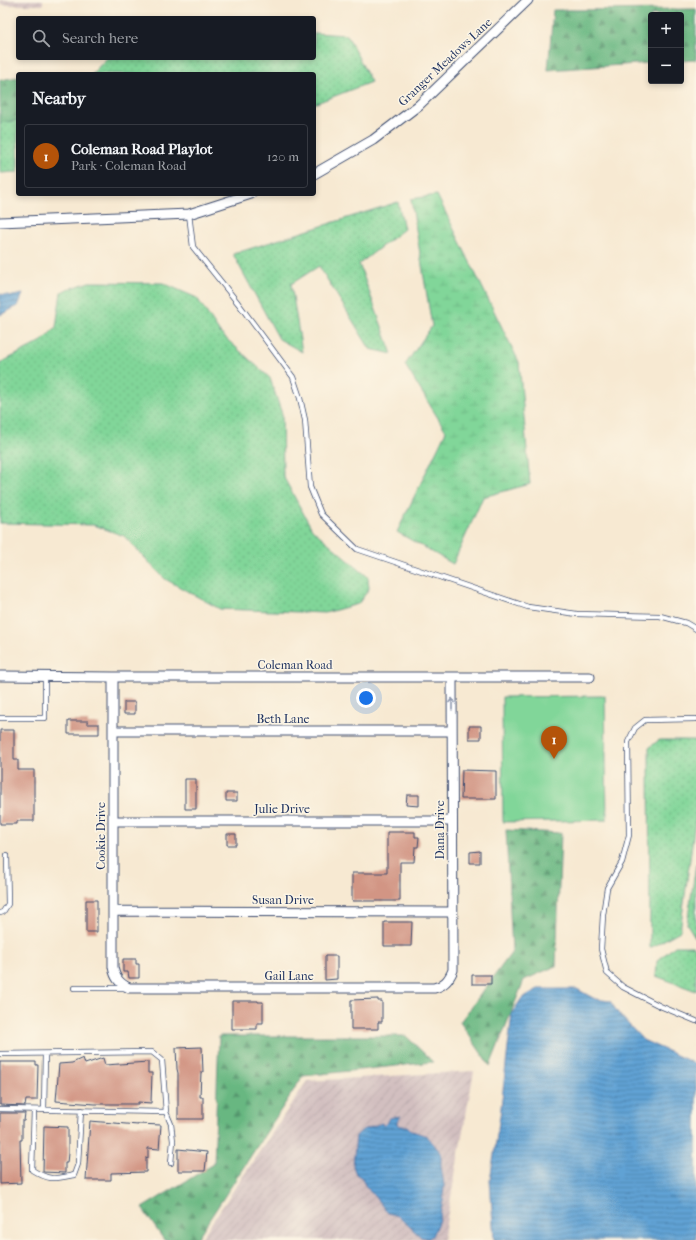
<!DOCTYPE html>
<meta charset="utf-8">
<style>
:root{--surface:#171b24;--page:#20242c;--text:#f1f3f6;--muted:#9ea1a6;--line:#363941;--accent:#b45309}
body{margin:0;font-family:"IM FELL French Canon",serif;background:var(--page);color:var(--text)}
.controls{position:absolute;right:12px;top:12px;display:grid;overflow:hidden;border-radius:4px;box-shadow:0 2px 6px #0003}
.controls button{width:36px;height:36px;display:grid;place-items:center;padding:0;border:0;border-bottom:1px solid var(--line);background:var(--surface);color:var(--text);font:20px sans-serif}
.you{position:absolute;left:366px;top:698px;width:14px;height:14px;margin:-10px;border:3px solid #fff;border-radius:50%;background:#1a73e8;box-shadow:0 0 0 6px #1a73e833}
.badge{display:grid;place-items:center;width:26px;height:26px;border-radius:50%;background:var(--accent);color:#fff;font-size:13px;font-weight:700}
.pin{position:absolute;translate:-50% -33px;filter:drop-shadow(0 1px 2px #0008)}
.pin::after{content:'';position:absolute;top:21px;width:14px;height:12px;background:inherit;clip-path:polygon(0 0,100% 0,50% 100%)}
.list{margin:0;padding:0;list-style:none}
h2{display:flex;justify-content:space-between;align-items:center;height:52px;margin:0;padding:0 16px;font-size:17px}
h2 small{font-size:13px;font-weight:400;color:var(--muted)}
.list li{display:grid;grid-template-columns:26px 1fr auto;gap:12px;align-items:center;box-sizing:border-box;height:64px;margin:0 8px 8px;padding:0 8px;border:1px solid var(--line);border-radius:4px}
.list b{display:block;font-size:15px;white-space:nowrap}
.list p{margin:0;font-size:13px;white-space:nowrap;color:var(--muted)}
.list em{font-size:13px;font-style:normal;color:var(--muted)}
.icon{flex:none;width:22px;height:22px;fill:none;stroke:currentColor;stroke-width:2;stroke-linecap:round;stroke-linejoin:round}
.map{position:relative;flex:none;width:696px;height:1240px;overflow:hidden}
.search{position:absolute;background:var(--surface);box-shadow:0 2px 6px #0003;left:16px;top:16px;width:300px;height:44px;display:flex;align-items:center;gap:10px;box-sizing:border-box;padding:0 14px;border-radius:4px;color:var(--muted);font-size:15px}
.panel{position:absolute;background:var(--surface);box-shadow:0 2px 6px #0003;left:16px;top:72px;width:300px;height:124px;border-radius:4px}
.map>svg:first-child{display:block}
.industrial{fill:url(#industrial-furrows)}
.grass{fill:url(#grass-dots);stroke:#4e827c}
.forest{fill:url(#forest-firs);stroke:#427370}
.wetland{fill:url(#wetland-marsh);stroke:#4e827c}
.park{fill:#81d699;stroke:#4e827c}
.water{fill:url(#water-rules);stroke:#3e6899}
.building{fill:#d29584}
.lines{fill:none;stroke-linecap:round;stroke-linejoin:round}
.service-casing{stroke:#3c4b6f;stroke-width:6}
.minor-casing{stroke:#3c4b6f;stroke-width:11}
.service{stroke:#fff;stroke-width:4.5}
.minor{stroke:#fff;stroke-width:9}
.oneway{stroke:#8d97ae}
.labels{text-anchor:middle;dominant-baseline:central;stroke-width:3;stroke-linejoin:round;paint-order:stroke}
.street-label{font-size:12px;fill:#1b2f5e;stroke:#fcf5e5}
</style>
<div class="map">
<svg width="696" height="1240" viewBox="0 0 696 1240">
<defs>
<pattern id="industrial-furrows" width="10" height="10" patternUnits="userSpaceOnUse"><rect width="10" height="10" fill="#d2bfc0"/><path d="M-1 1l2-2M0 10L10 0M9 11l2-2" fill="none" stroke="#b4a4a7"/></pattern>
<pattern id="grass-dots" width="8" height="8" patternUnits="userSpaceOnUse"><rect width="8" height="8" fill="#81d699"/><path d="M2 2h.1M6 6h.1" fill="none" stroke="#6fb886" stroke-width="1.8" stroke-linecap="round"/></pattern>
<pattern id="forest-firs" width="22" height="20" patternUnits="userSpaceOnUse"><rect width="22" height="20" fill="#68b781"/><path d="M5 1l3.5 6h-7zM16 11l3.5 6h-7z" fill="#55956d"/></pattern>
<pattern id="wetland-marsh" width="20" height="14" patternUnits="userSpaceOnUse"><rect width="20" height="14" fill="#81d699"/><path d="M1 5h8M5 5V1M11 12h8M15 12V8" fill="none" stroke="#6fb886"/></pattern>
<pattern id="water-rules" width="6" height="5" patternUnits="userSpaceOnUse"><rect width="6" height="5" fill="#60a2d4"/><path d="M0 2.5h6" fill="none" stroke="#4e84af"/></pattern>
</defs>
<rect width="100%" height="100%" fill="#fcf5e5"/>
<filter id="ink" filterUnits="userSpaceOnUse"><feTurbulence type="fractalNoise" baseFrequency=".025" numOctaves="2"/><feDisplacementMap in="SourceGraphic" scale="8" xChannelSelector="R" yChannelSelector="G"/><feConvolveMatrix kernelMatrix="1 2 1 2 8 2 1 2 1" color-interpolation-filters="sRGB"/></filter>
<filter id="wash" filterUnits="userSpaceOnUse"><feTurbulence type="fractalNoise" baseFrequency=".012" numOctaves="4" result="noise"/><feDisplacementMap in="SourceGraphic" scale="16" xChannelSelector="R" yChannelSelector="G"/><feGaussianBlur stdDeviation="0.9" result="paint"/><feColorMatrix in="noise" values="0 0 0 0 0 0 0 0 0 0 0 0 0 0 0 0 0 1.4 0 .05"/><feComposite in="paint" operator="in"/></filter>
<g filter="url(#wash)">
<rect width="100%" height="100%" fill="#f7e9d2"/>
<path class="industrial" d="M0,0H43V5H0Z
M474,1071L443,1240H200L307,1081Z"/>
<path class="grass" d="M314,33L347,35L371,82L314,104V74H92L107,58H314Z
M18,120V172L0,173V123Z
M398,202L404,229L359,264L392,354L370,349L319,266L291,284L302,352L279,339L233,254Z
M89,282L163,283L197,298L220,333L270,378L282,414L283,476L312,529L368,577L369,589L358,604L325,613L220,609L165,579L124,536L94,525L0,523V364L6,360L42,341L56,327L61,292Z
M659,740H696V815L680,931L650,948L649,748Z
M696,864V936L695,937L687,924Z
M675,946H692L696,948V991L656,976L657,961Z"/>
<path class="forest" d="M696,9V60L681,61V15H651V63L548,70L553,10Z
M18,77V120L0,123V80Z
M506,830L561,833L556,966L524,980L490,1066L460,1022L512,952Z
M219,1036H406L433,1062L303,1076L196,1240H164L142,1208L214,1164Z"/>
<path class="wetland" d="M437,195L519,362L530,484L483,497L453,564L397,532L446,431L405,365L432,326L411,199Z"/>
<path class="park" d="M605,696L607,820L503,822L502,697Z"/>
<path class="water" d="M0,294L13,296L23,294L18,306L0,315Z
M538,989H577L595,999L610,1001L618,1013L643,1040L696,1064V1240H494L490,1180L500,1116L512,1013L522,998Z
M401,1116L397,1121V1124L401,1126H407L412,1131L427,1136L441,1153V1166L444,1185L443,1201L439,1220L432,1236L428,1239L421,1237L398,1216L388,1213L365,1185L362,1178L356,1174L353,1166L356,1136L362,1130L382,1123L383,1126L386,1124L389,1118Z"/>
<g id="blocks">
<path class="building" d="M124,702H135V714H124Z
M68,721H88V724H99V734H68Z
M469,726H481V739H469Z
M0,730H14V760H18V770H34V821H17V824H0Z
M462,770L496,771V799H461Z
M185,779H196V809H185Z
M226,793H237V801H226Z
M407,795H419V806L406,805Z
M387,832H415V837H419L418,847H415L414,862H400V901H352V873H387Z
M227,834H236V845H227Z
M480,851V863H470V852Z
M86,900H97V932H86Z
M384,922H412L411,946H384Z
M325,956H337V979L325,980Z
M123,959H136V964H139V978H129L128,972H123Z
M472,975H491V984H472Z
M378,999V1001H382V1022H378V1029H351V1000Z
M232,1001H258V1002H263V1023H257V1029H232Z
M202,1047L203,1072H201L200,1097H203V1119H178V1073L177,1069L176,1048Z
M83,1058L85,1064L103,1058L105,1065L148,1062V1073H152L151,1103L138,1102V1104H95L56,1101L59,1064L72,1063Z
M0,1062H36V1065H38L37,1100H26L25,1106L0,1105Z
M0,1113H25L24,1121H22V1140H20L21,1183L0,1184Z
M90,1121L138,1125V1124L161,1125L159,1149L148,1148V1158L146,1157V1172L111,1173V1180H86Z
M44,1126L68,1127V1153L67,1163H65V1173L43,1172Z
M178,1149L207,1152L205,1171H178Z"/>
</g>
</g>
<g filter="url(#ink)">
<use href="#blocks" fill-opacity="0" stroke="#3c4b6f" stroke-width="1"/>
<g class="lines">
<g class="service-casing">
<path id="service" d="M189,214L193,247L238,303L293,377L300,398L305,420L310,487L321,514L357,549L528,607L577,614L660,616L686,623L696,629
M0,718H45V676
M696,719L645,720L635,728L628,742L629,835L622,862L607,888L603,915L601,949L607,973L623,987L660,1006L696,1021
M0,913L3,912L8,904L7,855
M74,988H127
M0,1054L152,1052L162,1060L166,1112L171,1124L173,1141L171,1163
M0,1109L166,1112
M34,1110L32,1170C50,1181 54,1179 74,1175L78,1164L81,1110
M44,1110L45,1054"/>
</g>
<g class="minor-casing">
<path id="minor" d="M314,174L373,140L419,105L528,0
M0,222L189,214L251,194
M0,676L113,677H590
M113,677V967C115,978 119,983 129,988H434C444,986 449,980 453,970L452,677
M113,731H452
M113,821H452
M113,911L452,912"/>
</g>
<use href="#service" class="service"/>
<use href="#minor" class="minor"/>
</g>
<defs><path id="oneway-shaft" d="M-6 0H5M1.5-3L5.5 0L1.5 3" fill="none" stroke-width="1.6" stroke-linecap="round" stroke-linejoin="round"/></defs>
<use class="oneway" href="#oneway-shaft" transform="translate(452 704) rotate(-90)"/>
</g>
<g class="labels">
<g class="street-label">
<text transform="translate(445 62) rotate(-43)">Granger Meadows Lane</text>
<text x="295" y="665">Coleman Road</text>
<text x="283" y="719">Beth Lane</text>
<text x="282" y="809">Julie Drive</text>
<text transform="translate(440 830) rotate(-90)">Dana Drive</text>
<text transform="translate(101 836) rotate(-90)">Cookie Drive</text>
<text x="283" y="900">Susan Drive</text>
<text x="289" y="976">Gail Lane</text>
</g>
</g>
</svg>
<div class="controls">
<button>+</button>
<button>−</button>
</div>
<div class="you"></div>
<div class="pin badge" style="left:554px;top:759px">1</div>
<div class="search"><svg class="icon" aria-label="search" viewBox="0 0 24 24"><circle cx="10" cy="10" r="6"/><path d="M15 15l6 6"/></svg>Search here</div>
<section class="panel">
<h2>Nearby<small></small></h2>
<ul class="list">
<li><span class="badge">1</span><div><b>Coleman Road Playlot</b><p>Park · Coleman Road</p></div><em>120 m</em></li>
</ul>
</section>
</div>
